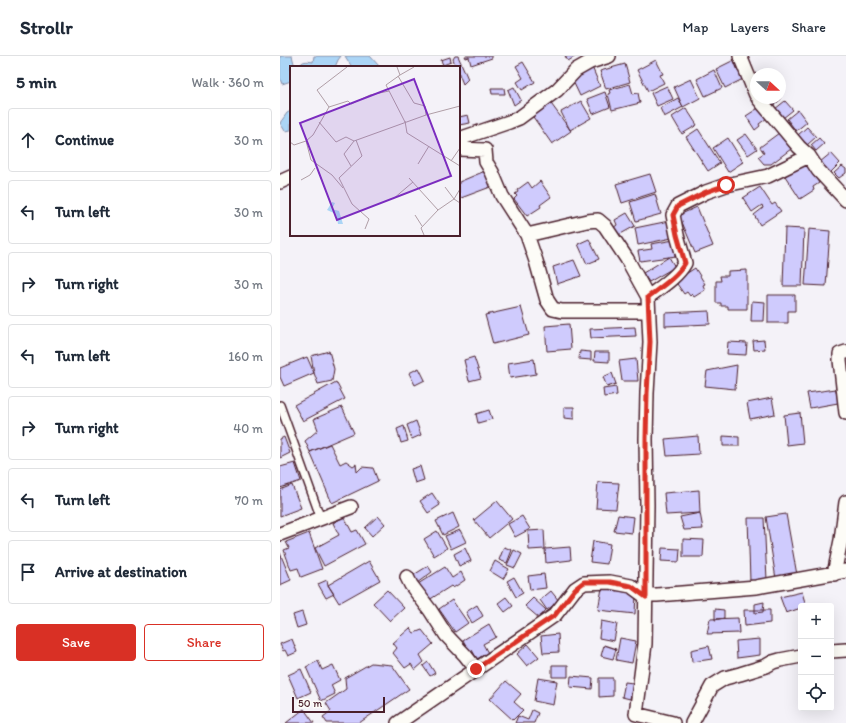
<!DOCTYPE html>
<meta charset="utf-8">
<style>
:root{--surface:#fff;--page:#f6f6f7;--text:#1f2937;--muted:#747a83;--line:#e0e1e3;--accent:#d93025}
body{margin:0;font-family:Itim,sans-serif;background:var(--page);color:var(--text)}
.controls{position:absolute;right:12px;bottom:12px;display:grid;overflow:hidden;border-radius:4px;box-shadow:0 4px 16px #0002}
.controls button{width:36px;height:36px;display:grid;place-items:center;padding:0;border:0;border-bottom:1px solid var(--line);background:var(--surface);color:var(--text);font:20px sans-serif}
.compass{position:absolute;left:470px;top:12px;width:36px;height:36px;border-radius:50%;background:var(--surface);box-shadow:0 4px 16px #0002;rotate:111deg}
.scale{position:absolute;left:12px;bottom:10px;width:93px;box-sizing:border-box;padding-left:4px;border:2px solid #4a1f2b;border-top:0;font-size:11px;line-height:14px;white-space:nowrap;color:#4a1f2b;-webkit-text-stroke:3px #fdfcf7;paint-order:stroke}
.stop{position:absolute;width:12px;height:12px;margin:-9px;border:3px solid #d93025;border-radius:50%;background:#fff}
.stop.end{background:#d93025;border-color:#fff;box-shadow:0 1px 4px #0008}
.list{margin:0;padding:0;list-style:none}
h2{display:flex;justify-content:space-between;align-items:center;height:52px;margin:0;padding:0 16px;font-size:17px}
h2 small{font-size:13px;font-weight:400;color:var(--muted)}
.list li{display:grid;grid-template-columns:26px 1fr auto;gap:12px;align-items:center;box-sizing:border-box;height:64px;margin:0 8px 8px;padding:0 8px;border:1px solid var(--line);border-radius:4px}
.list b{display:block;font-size:15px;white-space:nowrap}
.list em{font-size:13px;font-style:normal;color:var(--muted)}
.actions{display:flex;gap:8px;padding:12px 16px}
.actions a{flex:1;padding:9px 0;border:1px solid var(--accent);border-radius:4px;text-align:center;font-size:14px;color:var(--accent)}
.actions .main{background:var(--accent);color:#fff}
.icon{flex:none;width:22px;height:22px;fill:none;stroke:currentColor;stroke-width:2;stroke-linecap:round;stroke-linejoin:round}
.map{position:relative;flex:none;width:566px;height:667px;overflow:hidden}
header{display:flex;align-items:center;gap:24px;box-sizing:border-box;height:56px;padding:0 20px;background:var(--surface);border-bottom:1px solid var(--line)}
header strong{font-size:19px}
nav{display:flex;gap:22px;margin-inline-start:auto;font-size:14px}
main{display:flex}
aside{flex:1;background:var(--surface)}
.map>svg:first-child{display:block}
.water{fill:#abd5f6;stroke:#848ca5}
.building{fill:#cfcbfd;stroke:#4a1f2b}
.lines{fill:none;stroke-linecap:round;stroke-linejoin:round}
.service-casing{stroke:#4a1f2b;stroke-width:10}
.minor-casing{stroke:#4a1f2b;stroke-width:16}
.service{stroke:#fdfcf7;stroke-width:7}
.minor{stroke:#fdfcf7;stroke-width:13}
.route{stroke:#d93025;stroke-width:5}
.inset-road{fill:none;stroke:#b09ea6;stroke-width:1}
.view{fill:#7b2cbf;fill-opacity:0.15;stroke:#7b2cbf;stroke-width:2}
.inset-edge{fill:none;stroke:#4a1f2b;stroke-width:2}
</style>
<header>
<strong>Strollr</strong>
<nav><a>Map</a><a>Layers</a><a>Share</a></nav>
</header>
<main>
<aside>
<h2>5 min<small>Walk · 360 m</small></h2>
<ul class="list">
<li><svg class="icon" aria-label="ahead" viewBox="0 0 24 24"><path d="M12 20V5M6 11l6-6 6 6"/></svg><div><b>Continue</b></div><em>30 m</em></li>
<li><svg class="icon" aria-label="left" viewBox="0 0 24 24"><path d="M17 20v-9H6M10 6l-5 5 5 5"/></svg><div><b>Turn left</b></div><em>30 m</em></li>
<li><svg class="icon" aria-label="right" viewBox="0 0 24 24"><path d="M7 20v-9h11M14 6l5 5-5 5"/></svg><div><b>Turn right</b></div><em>30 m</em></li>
<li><svg class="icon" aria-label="left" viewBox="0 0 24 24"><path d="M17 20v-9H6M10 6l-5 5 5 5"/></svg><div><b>Turn left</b></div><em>160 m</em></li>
<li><svg class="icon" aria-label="right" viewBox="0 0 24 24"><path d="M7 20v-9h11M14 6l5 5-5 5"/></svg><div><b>Turn right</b></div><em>40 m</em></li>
<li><svg class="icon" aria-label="left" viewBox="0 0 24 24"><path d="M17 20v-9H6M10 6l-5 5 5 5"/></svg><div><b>Turn left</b></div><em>70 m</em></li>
<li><svg class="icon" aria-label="arrive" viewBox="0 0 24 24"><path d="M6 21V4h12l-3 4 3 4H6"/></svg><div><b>Arrive at destination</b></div></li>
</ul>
<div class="actions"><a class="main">Save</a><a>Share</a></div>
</aside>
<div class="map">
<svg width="566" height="667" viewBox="0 0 566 667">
<rect width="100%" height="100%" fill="#f4f2f8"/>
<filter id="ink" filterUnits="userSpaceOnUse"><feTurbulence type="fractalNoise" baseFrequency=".025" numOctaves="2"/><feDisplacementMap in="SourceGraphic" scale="8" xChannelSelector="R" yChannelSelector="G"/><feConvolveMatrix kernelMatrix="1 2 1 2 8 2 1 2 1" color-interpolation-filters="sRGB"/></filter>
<g filter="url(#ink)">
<path class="water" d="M0,0H12L15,11H11V25L2,28L0,22Z
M34,0H61L58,4L55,11H19C22,4 27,5 33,6Z
M65,0H90L99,10V11H72Z
M11,55V74L5,75L0,67L7,57Z"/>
<path class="building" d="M175,0H178L188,23L183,28L179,18V11H176L173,3Z
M185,0H212V2L191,9L189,1L186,2Z
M285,0H296L288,5Z
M170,1L171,6L163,9L161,4Z
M456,3L465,22L445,32L436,13Z
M376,4L383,18L380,19L384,27L368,35L357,14Z
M243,6L255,26L242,34L237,26L243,22L236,10Z
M345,8L350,26L326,33L320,15Z
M312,11L320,30L300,40L291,21Z
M434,14L442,32L425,40L417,23Z
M411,23L420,42L403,51L394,31Z
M350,28L353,38L358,37L360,47L332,54L328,38L330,37L329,34Z
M387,30L393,43L377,50L371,37Z
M234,31L241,44L234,49L228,34Z
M211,32H224L225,38H212Z
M325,36L330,51L313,58L307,43Z
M500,41L501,43L493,50L487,42H500Z
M398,42L403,51L384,61L380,52Z
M269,45L291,75L272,88L251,58Z
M301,45L311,62L290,74L281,56Z
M505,45L513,54L503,62L495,53Z
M480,51L487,62L479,68L480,70L475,74L466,60Z
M406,52L417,69L402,78L392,61Z
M518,54L527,66L516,75L507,63Z
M188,59L190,67L179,69V61Z
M527,71L536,81L527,89L518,79Z
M418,73L440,107L428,115L406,81Z
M499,77L511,93L491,108H484L478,101L484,97L480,91Z
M466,78L477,93L468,99L457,84Z
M448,82L463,106L448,116L433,92Z
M539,82L544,88L536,95L531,89Z
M551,97L560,107L550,117L540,106Z
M526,107L539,127L533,131L534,134L520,143L505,120Z
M562,110L566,113V117L559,122L554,117Z
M205,115L213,130L181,142L179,138V126Z
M370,118L376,136L342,147L336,128Z
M260,125L271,141L260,149L261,151L247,160L234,143L237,140L235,138L238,136L237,134L248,126L252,132Z
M480,131L492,149L495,147L501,155L480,169L474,159L483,152L482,149L472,156L463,142Z
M375,138L381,158L356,165L350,146Z
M417,151L433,190L415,197L399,159Z
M347,157L355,170L337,180L333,172L337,169L335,164Z
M389,165L392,182L358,189L355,172Z
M505,172L524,173L522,230H503Z
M529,173L550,175L546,230L525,229Z
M309,183L319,203L307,208L298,188Z
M394,184L396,200L360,205L358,195L372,193L371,188Z
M389,201L395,211L369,226L363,217Z
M294,204L301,220L277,228L273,211Z
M415,212L425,228L423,229L425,234L414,241L412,238L410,240L407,236L404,238L395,225Z
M467,214V253H448V250H441V247H436V225H441L440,220H448V215Z
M488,239H515V255H508V267H488Z
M472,245L485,246L484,265H471Z
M241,251L249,279L213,288L205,259Z
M429,255L430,268L385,270V257Z
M289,268L291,293L267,295L265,270Z
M355,271L356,280L311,282L310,273Z
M484,284L485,293L474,294L473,285Z
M448,286L467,287L466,299L447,298Z
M49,295L54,313L52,325L38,328L34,317L31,300Z
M300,295L311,296V304L299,303Z
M315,296H329V306L314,305Z
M27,301L34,317L4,330L0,321V312Z
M194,301L201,322L189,325L184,304Z
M254,303L256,318L230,322L228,307Z
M356,303L358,325H342L339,305Z
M457,309L455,333L425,330L427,315Z
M139,312L145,324L135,329L129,317Z
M332,317L336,328L327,331L323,321Z
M56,326L65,343L23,365L14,349Z
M336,331L337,339L324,341L323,333Z
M556,333L558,347L530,352L527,337Z
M492,342L495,358L470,363L467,347Z
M62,351L74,377L30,396L25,385L38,374L34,363Z
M284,351H294V363L284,362Z
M209,354L212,363L198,367L196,358Z
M520,357L523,387L507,389L504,359Z
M136,365L141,379L132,383L127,369Z
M124,370L128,385L121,387L117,373Z
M418,380L419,398L387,400L385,383Z
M443,380L459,381V390H443Z
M4,381L10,397L0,402V383Z
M50,388L60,408L66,405L73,410L76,408L77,416L82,411L93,412L98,425L52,447L30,396Z
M15,407L21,425L0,432V411Z
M140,410L144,424L135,427L131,413Z
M318,426L339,427L336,453L316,452Z
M12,429L21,452L0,460V434Z
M419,434L420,457L386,459L384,437Z
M152,437L160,449L148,457L140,445Z
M217,445L232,463L209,482L194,464Z
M173,457L179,471L163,479L156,465Z
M420,457L423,473L404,474L400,461Z
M506,458L517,519L496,523L486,461Z
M338,459L354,461L352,477L334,475Z
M98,460L105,468L92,480L85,472Z
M242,460L250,473L235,481L228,468Z
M64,461L72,476L77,474L85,488L44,510L35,492L59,479L53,467Z
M468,462H484L487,524L470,525Z
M180,474L186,486L171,493L165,480Z
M264,474L265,493L249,494L248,475Z
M157,475L167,492L154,500L144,483Z
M29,477L42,513L21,521L18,512L11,514L4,494L9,492L6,486Z
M403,483L424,484L423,501H403Z
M313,485L330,488L327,508L310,506Z
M224,491L232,494L227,507L219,504Z
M290,491L291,504L266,507L265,493Z
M185,492L191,505L179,510L174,498Z
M382,492L400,493L399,506L381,505Z
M234,494L242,498L235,512L227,509Z
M0,497L11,524L0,529Z
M89,505L100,524L59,547L48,529Z
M215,505L229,513L223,523L210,515Z
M148,510L152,516L137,527L132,520Z
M165,511L172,522L181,516L185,524L173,532L171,530L149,544L138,528Z
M264,518L266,532L250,534L248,520Z
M234,521L243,537L236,541L227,525Z
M47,524L48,529L54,538L46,542L38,528Z
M322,532L356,538L355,558L318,554Z
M107,534L124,552L110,565L93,547Z
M271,535L279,545L267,554L260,544Z
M522,536L526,550H521V552L506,557L500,541Z
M226,541L233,550L225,556L218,547Z
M253,542L266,554L259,562L245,550Z
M172,544L188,567L175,576L159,553Z
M484,546L483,556L475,557V548Z
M197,549L203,560L192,567L186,556Z
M435,553L444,554V562L435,564Z
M464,554H490V567L465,570Z
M22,556L26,569L17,572L13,559Z
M458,562L459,577L427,578L430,563Z
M321,565L337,568L334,585L319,582Z
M209,568L216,581L203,588L208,597L197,603L192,594L189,596L183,584Z
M130,572L134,577L142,574L153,588L140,599L144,606L135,614L131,608L125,612L113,597L117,592L113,587Z
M278,578L279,596L263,597L261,580Z
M340,582L356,585L352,607L336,604Z
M12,583L17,596L8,600L5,594L3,595L0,588Z
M480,583V599L457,602L456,585Z
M248,588L259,601L247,610L237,598Z
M324,589L336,593L333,603L321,600Z
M429,590L432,603L412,606L411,594Z
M38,605L42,614L53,609L60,624L51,629L55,638L41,645L26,611Z
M148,606L155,617L150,620L143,610Z
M91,607L112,609L129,633L79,667H47L43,661L51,655L46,647L66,633L65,622Z
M272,609H288V621H272Z
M21,613L31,636L18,642L8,619Z
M291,620L313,622L312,633L290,631Z
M258,622L277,625L273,649L254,645Z
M319,622H333V640L319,641Z
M226,625L241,638L234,646L243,654L233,664L210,643Z
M345,626L353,627L350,643L342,641Z
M24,653L34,667H6Z
M252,654L258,657L254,667H235L238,660L248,664Z"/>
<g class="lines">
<g class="service-casing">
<path id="service" d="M0,349L41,463"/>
</g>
<g class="minor-casing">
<path id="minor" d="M460,0L476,39
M478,42L519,91L529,100L538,114L566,144
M179,83L229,66L239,62L277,34L296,14L310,6L329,0
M179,93L205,94L206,106L212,116L222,140L247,179L256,205L267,244L273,253L282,255H368
M0,126L11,121
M247,179L307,165L318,164L325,170L347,203L368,241
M566,296L560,298V304L566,357
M0,478L71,451
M554,518L561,484L566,446
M127,521L131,529L150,554L166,579L185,599L196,613
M366,539H377L476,531L566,515
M551,595L566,594
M118,667L275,559L295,533L304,527L330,526L351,530L366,541
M393,667L356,658L365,588L367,449L366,383L367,337L370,286L368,241C381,231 397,221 405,207L397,179L393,159L398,150L426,136L446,129L488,120L529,100
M412,667L432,630L445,622L460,618L486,610L493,606L500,604L521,600"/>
</g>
<use href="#service" class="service"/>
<use href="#minor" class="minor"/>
</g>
</g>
<g class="lines" filter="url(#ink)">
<path class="route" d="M196,613L275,559L295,533L304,526H330L351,530L366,541V383L367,337L370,286L368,241C381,231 397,221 405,207L397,179L393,159L398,150L426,136L446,129"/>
</g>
<g transform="translate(10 10)">
<rect width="170" height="170" fill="#f4f2f8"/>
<path d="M42,136L45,137L42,143L49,145L53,158H48L46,148L37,144Z" fill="#abd5f6"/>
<path class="inset-road" d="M107,1L110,9L96,19L115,56M110,9L124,1M39,41L27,24L57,1M136,49L170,40M115,55L117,67L170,100M29,56L46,76L56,71L64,75L136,49L135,40L124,37L108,10M66,74L72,90L49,112L62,138L79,153L75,163M0,76L4,79L16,75M161,95L170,82M128,98L139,80M61,100L54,88L64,75M119,112L148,144M11,114L20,109L25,102M155,121L164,133L170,123M53,122L42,109L21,94L16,75L23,69L39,41L58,35L61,38L80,29L99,25M103,133L123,116M125,149L132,160M134,169L131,162L148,144L164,133L170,137"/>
<path class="view" d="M124,13L161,110L47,154L10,57Z"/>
<rect width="170" height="170" class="inset-edge"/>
</g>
</svg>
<div class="controls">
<button>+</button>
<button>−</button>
<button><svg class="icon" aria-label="locate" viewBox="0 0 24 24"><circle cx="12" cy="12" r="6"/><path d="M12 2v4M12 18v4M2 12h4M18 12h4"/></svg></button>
</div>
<svg class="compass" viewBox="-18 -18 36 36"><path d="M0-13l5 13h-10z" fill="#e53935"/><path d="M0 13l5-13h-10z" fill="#747a83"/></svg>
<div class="scale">50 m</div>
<div class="stop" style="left:446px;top:129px"></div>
<div class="stop end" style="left:196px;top:613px"></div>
</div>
</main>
